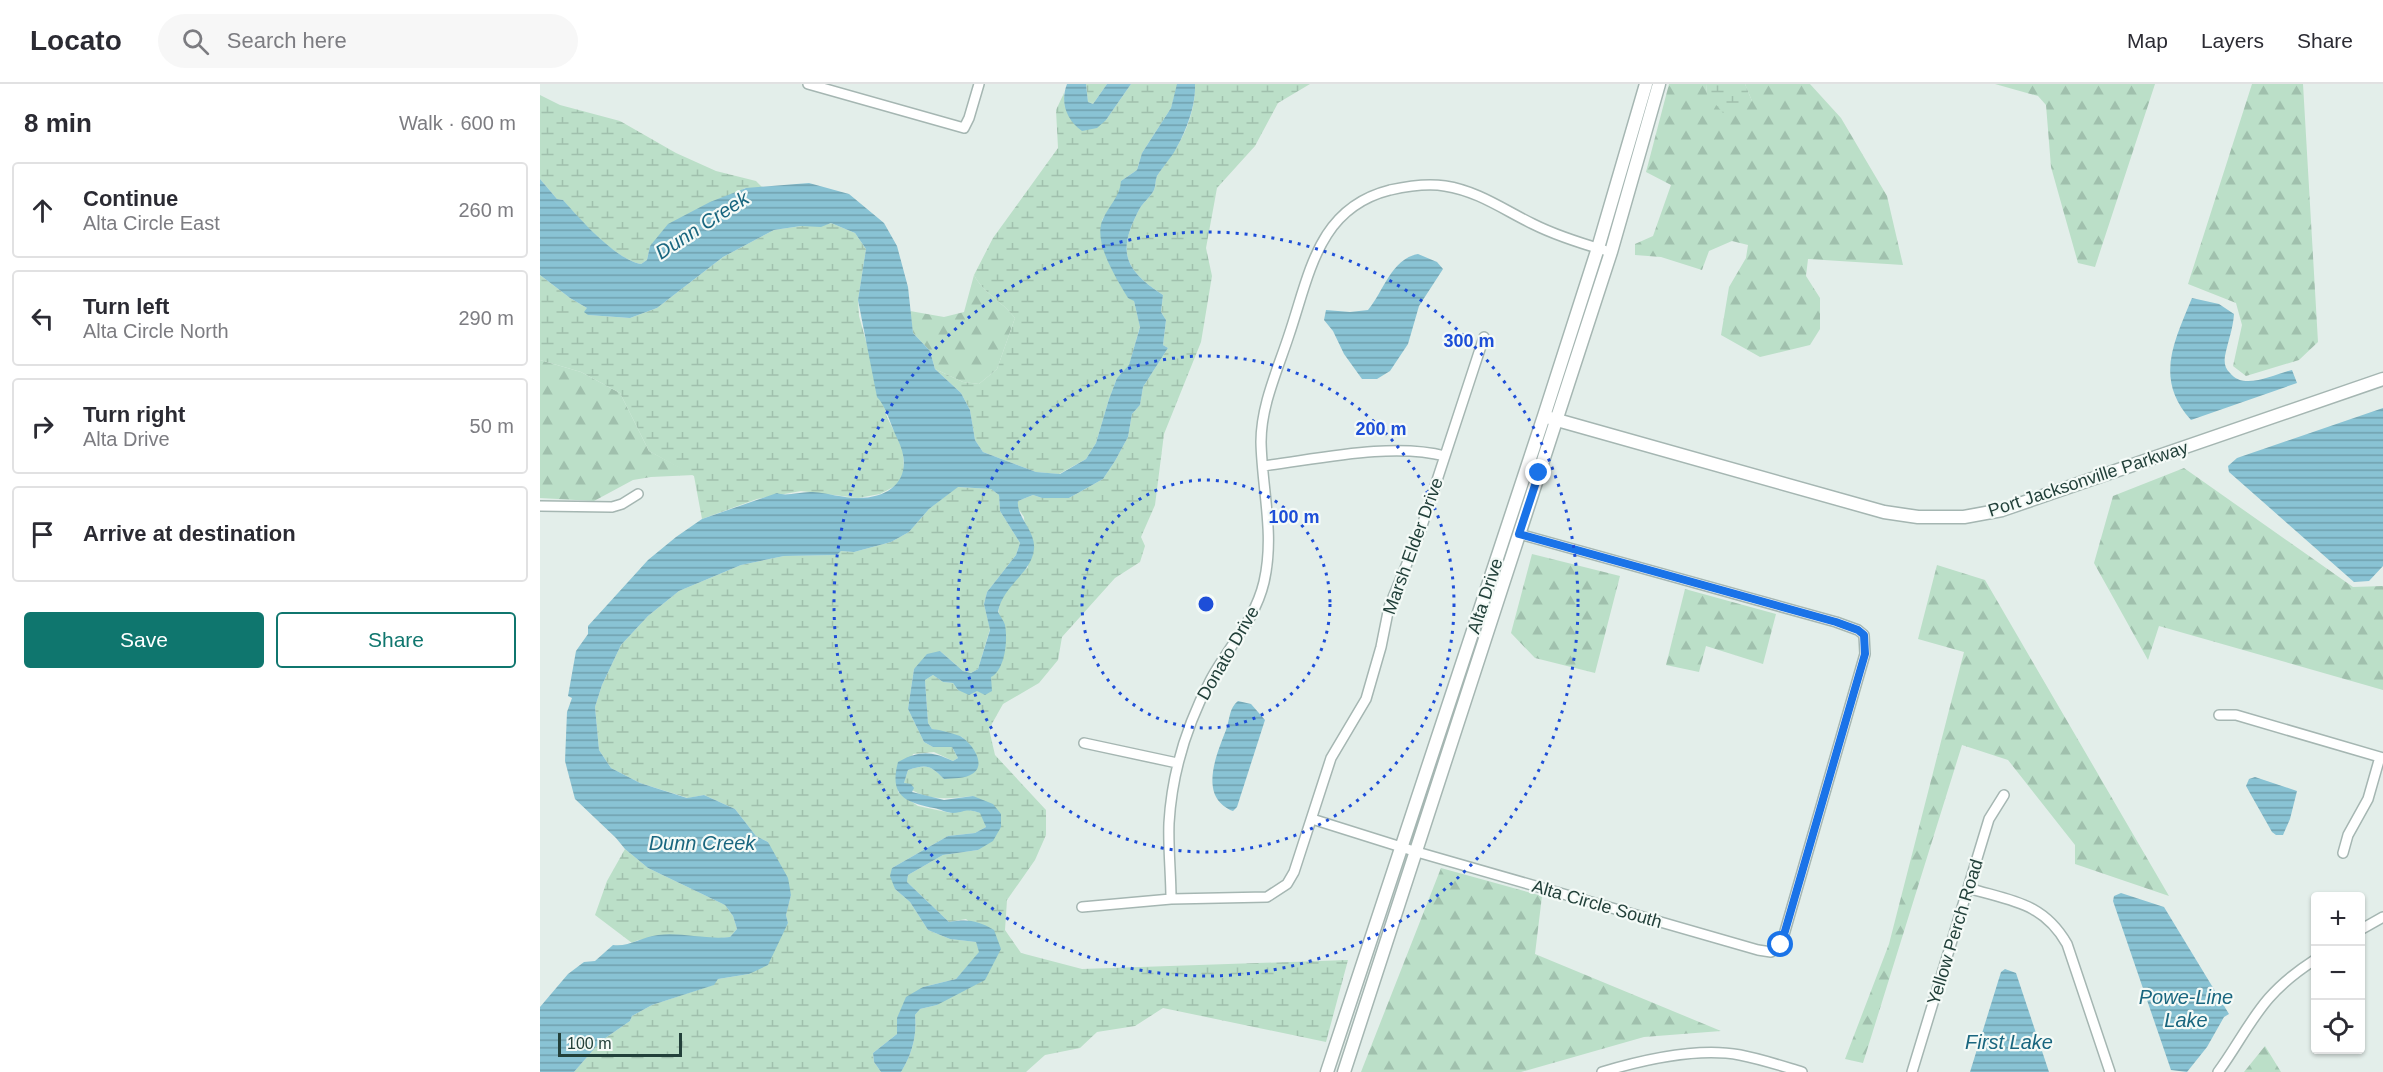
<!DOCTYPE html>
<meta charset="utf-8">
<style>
:root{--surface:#fff;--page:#f7f7f7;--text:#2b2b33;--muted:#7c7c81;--line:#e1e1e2;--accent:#0f766e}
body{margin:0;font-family:Helvetica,sans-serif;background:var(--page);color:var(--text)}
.controls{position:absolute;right:18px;bottom:18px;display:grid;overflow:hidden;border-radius:6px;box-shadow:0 2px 4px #0004}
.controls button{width:54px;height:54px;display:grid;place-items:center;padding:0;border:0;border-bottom:2px solid var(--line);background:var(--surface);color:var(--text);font:30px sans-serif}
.scale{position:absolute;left:18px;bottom:15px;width:124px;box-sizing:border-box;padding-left:6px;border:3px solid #22403a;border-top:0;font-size:16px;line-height:21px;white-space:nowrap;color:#22403a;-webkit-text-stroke:4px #f4faf7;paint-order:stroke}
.stop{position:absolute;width:18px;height:18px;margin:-14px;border:4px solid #1a73e8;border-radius:50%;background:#fff}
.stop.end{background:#1a73e8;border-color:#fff;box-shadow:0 2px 6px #0008}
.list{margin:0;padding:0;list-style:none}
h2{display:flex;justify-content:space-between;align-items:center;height:78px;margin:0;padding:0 24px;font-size:26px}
h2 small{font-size:20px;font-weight:400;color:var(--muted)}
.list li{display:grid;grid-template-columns:39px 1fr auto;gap:18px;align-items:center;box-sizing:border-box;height:96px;margin:0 12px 12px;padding:0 12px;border:2px solid var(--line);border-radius:6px}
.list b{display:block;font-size:22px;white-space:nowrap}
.list p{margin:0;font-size:20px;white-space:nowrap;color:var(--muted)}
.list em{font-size:20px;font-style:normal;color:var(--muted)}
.actions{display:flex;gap:12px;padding:18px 24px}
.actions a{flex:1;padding:14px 0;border:2px solid var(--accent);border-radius:6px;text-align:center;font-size:21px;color:var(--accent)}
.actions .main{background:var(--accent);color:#fff}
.icon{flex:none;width:33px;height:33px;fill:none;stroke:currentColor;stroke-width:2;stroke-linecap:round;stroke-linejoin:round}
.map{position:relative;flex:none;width:1843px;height:988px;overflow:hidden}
header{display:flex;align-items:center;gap:36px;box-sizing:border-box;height:84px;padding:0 30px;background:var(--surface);border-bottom:2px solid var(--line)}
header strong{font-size:28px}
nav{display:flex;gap:33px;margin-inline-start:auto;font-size:21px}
.search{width:420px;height:54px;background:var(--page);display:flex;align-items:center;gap:15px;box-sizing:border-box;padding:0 21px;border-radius:33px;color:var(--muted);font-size:22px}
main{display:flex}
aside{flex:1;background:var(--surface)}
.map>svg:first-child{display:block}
.forest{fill:url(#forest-firs)}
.wetland{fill:url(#wetland-marsh)}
.water{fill:url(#water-rules)}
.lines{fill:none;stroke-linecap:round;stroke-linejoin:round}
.minor-casing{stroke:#a5b6b2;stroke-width:12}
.tertiary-casing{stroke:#a5b6b2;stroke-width:15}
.minor{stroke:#fff;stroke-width:9}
.tertiary{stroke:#fff;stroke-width:12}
.route{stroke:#1a73e8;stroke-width:8}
.ring{fill:none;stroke:#1d4ed8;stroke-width:3;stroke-dasharray:3 6}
.labels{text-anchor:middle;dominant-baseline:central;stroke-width:4.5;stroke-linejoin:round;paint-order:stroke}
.street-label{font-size:18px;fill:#22403a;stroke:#f4faf7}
.water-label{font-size:20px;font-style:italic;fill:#19667f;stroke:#f4faf7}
.centre{fill:#1d4ed8;stroke:#f4faf7;stroke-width:3}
.ring-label{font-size:18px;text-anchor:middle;font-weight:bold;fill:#1d4ed8;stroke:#f4faf7;stroke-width:4.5;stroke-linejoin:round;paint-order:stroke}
</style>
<header>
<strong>Locato</strong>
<div class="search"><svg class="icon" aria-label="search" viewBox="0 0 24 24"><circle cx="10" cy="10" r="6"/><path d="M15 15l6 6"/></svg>Search here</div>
<nav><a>Map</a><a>Layers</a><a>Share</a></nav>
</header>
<main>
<aside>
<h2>8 min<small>Walk · 600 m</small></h2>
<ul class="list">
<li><svg class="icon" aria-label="ahead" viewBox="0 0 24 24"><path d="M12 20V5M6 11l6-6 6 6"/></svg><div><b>Continue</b><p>Alta Circle East</p></div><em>260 m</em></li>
<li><svg class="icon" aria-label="left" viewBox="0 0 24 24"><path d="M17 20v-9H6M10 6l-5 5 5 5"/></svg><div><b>Turn left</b><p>Alta Circle North</p></div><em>290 m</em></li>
<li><svg class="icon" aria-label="right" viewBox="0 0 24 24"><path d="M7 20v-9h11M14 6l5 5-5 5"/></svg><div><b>Turn right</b><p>Alta Drive</p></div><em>50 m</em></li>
<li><svg class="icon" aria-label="arrive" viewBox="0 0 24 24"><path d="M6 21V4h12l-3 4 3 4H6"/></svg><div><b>Arrive at destination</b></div></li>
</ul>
<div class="actions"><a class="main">Save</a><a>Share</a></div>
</aside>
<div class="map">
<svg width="1843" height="988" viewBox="0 0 1843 988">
<defs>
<pattern id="forest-firs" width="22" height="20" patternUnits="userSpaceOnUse" patternTransform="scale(1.5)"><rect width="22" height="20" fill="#bbdfc8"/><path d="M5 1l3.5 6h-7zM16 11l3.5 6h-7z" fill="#a0c0ad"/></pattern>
<pattern id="wetland-marsh" width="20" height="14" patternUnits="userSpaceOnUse" patternTransform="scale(1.5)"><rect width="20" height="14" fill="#bbdfc8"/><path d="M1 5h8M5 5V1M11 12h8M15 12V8" fill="none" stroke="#a0c0ad"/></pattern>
<pattern id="water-rules" width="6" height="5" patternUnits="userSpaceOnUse" patternTransform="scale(1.5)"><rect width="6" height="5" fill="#89c3d4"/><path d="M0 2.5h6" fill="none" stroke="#70a0ad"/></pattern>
</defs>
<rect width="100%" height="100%" fill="#e3eeea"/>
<path class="forest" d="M1129,0H1166L1167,10L1212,17L1205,0H1270L1301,34L1347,112L1363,181L1268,175L1266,192L1280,214V245L1270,261L1220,273L1181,251L1189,203L1206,174L1208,161L1192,157L1169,167L1162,186L1121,173L1095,171V160L1113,152L1131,101L1106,88Z
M1455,0H1615L1555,183L1538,179L1511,83L1506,21L1498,12Z
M1712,0H1763L1778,258L1759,276L1706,292L1693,282L1702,241L1696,219L1648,200Z
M434,191C444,210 461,216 475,234L457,285L439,300L423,298L395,285L390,267L373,249L370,227L404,233L424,228Z
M0,276L41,288L80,309L109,367L154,391L111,393L93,396L54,417L0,414Z
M1644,384L1813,503L1843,502V606L1619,542L1608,576L1554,479L1573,412Z
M992,470L1080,492L1055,589L995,574L971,549Z
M1397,481L1445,496L1629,812L1535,780V761L1468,676L1422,661L1323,979L1305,975L1349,860L1424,568L1378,555Z
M1145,505L1236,530L1223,580L1166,562L1159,588L1126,581Z
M901,784L1002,812L995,870L1181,947L1104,953L981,988H821Z
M1725,962L1741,988H1704Z"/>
<path class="wetland" d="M546,0H567L553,20L548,18Z
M591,0H637V2L631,24L602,69L597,86L581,97V107L562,136L594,217L600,242L589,282L577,294L569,315L556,359L546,375L519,390L496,388L443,368L435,356L430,326L421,309L395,285L423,298L439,300L457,285L475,234C461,216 444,210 434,191L453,154L518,64L516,26L524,9L525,23L566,36Z
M655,0H770L738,19L715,62L677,104L666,164L672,192L661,258L624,350L615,421L601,453L605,462L600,478L575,494L522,553L518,576L499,599L463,620L449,645L455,671L506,726V751L495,776L467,816L465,846L481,869L542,885L808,876L786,958L623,924L595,942L557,948L540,964L505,971L486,988H361C372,970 377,952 375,931L380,925L397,921L461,865L426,835L409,838L367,798L368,791L403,771L438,766L461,743L433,712C409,715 381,718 364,699L368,686C387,680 390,681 404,695L429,660L422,653L392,645L388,639L385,596L393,591L403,598L413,599L418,606L451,593L460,516L474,496L488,483L484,433L477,423L478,417L493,411L502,414H529L563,395L575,377L588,353L592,330L600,321L603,303L628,264L623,261L626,236L621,228L623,211C583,185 577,167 600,124C604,118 611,112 614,106C616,101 615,97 617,92C622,84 628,77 633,69C646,50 656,23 655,0Z
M1166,0H1205L1212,17L1197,27L1183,29L1167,10Z
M0,11L20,21L80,37L136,69L176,87L216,97L223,104H205L110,162L107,176L101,180C76,176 39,135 23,116L17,115L0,95Z
M291,139L315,149L326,165L318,216L319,232L347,333L363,365L364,388L359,400L340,410L318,414L261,407L217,415L162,435L154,392L109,367L80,309L41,288L0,276V191L30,214L47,224L48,231L90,234L117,224L183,173L234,146L261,142H281Z
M417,403L451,405L459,411L460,427L480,459L476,471L447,508L444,520L450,545L438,585L431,589L423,587L400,567L374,585L368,625L384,658L393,663H412L418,674L413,677L394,668L373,670L358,708L378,722L411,729L426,725L441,729L446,743L435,749L408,752L352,784L355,805L370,818L388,846L410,855L436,858L440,868L416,895L383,903L357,934V950L333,969L334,978L341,988H34L61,957L90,937L92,932L112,921L173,901L178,895L209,890L248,839L246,831L251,811L228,758L216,752L195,725L164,711L148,714L100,699L71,684L59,666L55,623L62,601L81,561L108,532L139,507L201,481L244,472L297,471L301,467L314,468L351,458L369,448L389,425Z
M85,765L108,784L185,821L193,832L197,845L190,853L173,855L146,852L98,856L92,859L55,831L67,797Z"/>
<path class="water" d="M527,0H546L548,18L553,20L567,0H591L566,36L557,44L542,47C526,36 520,18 527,0Z
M637,0H655C656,23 645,50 633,70C628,77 622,84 617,92C615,97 616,101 614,106C611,112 604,118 600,124C577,167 583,185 623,211L621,228L626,236L623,261L628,264L603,303L600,321L592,330L588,353L575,377L563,395L529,414H502L493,411L478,417C476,433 496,447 494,465C492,489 463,501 458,528C460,532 464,537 465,541C468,556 465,586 451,593L452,607L445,611L437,607L429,611L418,606L413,599L403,598L393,591L385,596L388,639L392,645C401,646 411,649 420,652C431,658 448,681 432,690C425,695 413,694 404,695C390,681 387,680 368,686L364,699L371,700L374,704L372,708L404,716L433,712L453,720L461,730V743L453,757L438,766L403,771L368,791L367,798L409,838C427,835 437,836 454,846L461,865L445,896L397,921L380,925L375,931C377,952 372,970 361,988H341L334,978L333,969L357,950V934L366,913L383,903L416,895L439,868L436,858L410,855L388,846L370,818L355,805L350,792L352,784L408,752L435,749L446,743L440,729C424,724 427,728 413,729C407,729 400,725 394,724C365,718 349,712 358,678C380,666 391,667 413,677L418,674L412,663H393L384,658L368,625L374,585L387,570L400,567L423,587L431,589L438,585L450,546L444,520L447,508L476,471L480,459L460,427L459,411L451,405L418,403L389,425L369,448L351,458L314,468L301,467L297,471L244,472L201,481L139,507L108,532L81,561L62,601L55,623L59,666L71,684L100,699L147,714L164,711L195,725L216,752L228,758L248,794L251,811L246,831L248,839L228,881L209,890L178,895L174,901L112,921L92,932L90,937L61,957L34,988H0V923L28,890L44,878L55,877L73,861C89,863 102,853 118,851C142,848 166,856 190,853L197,845L193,832L185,821L108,784L85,765L76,754L35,715L25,677L27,628L32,614L28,612L36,567L48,550V542L108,476L136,453L162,435L237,409C247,413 261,407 273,408C287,409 303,414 318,414C356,414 375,389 357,354C351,342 346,322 337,313L318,216L326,165L315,149L291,139L281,143L261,142L234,146L183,173L117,224L90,234L48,231L44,228L47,224L30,214L0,191V95L17,115L23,116C39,134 76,176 101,180L107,176L110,162L128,140L170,118L206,104L269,99L309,110L344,139L357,162L368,203L373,249L390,267L395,285L421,309L430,326L435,356L443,368L496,388L520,390L546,375L556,359L569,315L577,294L589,281L600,243L594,217L588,214C577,195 552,158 563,135C569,121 580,113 581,97L597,86L602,69L631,24Z
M878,170L897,178L903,185L879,222L868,260L850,287L837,295H822L804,270L793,247L784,236L786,226L810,228L828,226C844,207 851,175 878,170Z
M1652,214L1679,220L1694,230C1693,245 1688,257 1685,272C1684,279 1685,284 1690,289C1704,307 1734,290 1752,286L1757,299L1651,336C1614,295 1634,258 1652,214Z
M1843,324V482L1829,497L1814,498L1689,388L1688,382L1697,374Z
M698,617L711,620L725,636L697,723L693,727C658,713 676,672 686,646C690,635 689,624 698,617Z
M1715,693L1757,707L1750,735L1743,751H1736L1732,748L1706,702L1709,695Z
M1581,809L1624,823L1689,930L1684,933L1667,963L1647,988L1631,986L1573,817L1574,812Z
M1465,885L1476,889L1509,988H1430L1461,888Z"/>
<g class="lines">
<g class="minor-casing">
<path id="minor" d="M268,0L424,44L429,34L439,0
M723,382C778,375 852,358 905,372
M0,422L72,423L82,420L98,410
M1679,631H1696L1843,674
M544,659L637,679
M772,735L877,768L1218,866L1231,868L1241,861L1325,570L1324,551L1318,546L1296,538L979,450
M1803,769L1808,751L1828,715L1840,673
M1428,804C1471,817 1503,818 1527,860L1570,988
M631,815C631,790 628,764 629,739C632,688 647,640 671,595C689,562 715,536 724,498C735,450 722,406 721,358C721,321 738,285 749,251C770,189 778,124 850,106C868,102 887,99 905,102C938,107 964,126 993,140C1015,151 1040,159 1064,166
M542,823L631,815L727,813L747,800L754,788L791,674L826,615L841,563L849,523L880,448L944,253
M1820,846L1843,833
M1062,988C1102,976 1158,963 1200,971C1221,975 1242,982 1262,988
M1372,988L1449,735L1464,711
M1678,988C1696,964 1709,937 1729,914C1742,899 1759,886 1776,875"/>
</g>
<g class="tertiary-casing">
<path id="tertiary" d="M1010,334L1344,428L1378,433H1424L1462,426L1843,295
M787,988L1004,332L1058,164L1106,0
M804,988L1071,168L1119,0"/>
</g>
<use href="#minor" class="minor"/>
<use href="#tertiary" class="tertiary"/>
</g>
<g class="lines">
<path class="route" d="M999,389L979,450L1296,538L1318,546L1324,551L1325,570L1241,861"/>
</g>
<g class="ring">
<circle cx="666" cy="520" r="124"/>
<circle cx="666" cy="520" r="248"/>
<circle cx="666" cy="520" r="372"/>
</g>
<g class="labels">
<g class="street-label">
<text transform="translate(1548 395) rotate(-18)">Port Jacksonville Parkway</text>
<text transform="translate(873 462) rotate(-70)">Marsh Elder Drive</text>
<text transform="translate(945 512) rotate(-72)">Alta Drive</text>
<text transform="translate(688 569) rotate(-60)">Donato Drive</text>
<text transform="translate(1057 820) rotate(16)">Alta Circle South</text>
<text transform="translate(1415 848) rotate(-73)">Yellow Perch Road</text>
</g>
<g class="water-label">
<text transform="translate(162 141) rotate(-33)">Dunn Creek</text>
<text x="162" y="759">Dunn Creek</text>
<text x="1646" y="913">Powe-Line<tspan x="1646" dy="23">Lake</tspan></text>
<text x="1469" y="958">First Lake</text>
</g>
</g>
<circle cx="666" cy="520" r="9" class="centre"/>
<g class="ring-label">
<text x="929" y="263">300 m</text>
<text x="841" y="351">200 m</text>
<text x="754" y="439">100 m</text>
</g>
</svg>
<div class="controls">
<button>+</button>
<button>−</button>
<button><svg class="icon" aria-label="locate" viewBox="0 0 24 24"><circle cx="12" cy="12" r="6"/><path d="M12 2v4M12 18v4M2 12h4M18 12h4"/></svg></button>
</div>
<div class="scale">100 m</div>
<div class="stop" style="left:1241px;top:861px"></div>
<div class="stop end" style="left:999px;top:389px"></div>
</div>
</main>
